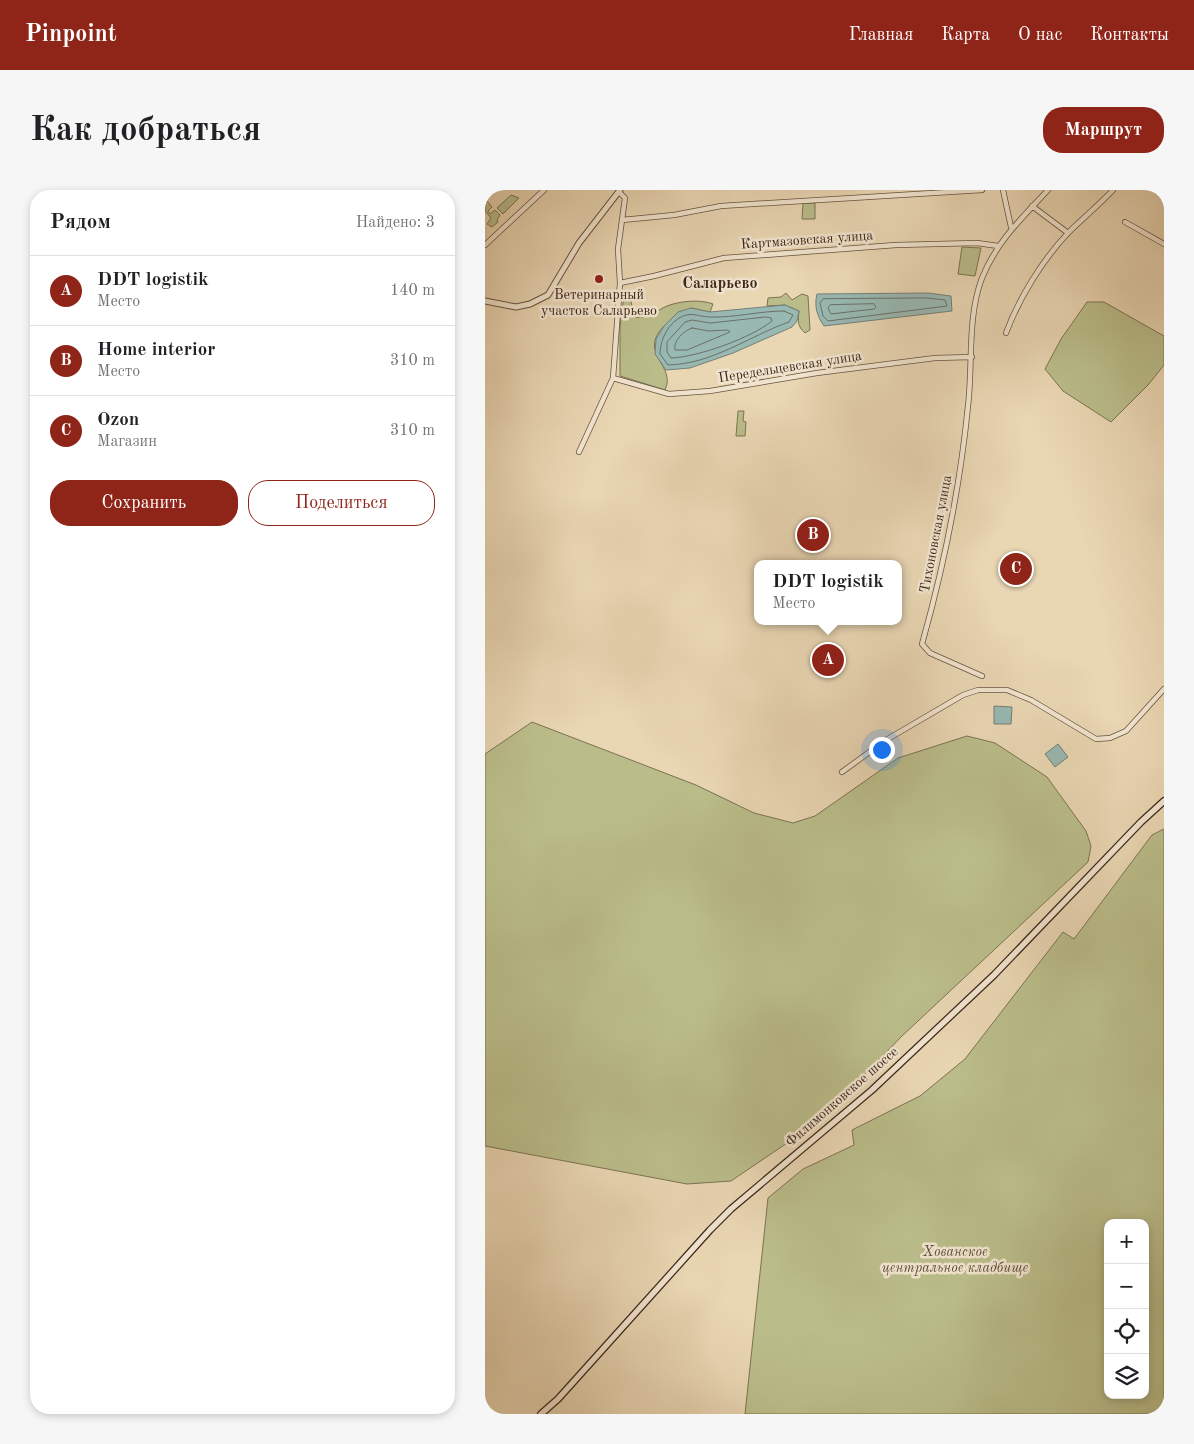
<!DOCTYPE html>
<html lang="ru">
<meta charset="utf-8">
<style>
:root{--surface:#fff;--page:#f6f6f6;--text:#202124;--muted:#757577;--line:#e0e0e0;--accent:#8f2418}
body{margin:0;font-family:"Old Standard TT",serif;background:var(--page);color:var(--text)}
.controls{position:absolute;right:15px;bottom:15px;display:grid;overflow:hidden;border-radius:10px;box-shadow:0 2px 8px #0003}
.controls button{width:45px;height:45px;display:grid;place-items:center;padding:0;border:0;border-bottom:1px solid var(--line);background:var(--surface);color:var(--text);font:25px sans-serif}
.you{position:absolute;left:396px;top:559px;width:18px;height:18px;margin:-12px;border:4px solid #fff;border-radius:50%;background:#1a73e8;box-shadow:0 0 0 8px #1a73e833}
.badge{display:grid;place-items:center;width:32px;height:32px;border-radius:50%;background:var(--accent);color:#fff;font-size:16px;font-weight:700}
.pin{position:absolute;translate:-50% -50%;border:2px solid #fff;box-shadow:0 1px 5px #0006}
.popup{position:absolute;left:269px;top:370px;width:148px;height:65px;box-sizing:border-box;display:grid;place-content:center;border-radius:10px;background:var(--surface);filter:drop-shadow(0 1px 4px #0005);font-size:16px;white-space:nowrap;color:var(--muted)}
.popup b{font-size:19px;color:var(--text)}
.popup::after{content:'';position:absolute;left:50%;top:100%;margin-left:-10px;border:10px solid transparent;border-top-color:var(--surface)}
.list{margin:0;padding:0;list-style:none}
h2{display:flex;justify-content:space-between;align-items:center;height:65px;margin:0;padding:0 20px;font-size:21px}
h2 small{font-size:16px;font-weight:400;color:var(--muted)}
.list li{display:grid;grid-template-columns:32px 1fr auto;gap:15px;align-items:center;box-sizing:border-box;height:70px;padding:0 20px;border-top:1px solid var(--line)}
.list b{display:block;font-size:19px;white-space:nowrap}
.list p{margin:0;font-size:16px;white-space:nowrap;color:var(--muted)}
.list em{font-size:16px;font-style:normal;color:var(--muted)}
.actions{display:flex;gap:10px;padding:15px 20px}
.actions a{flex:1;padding:11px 0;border:1px solid var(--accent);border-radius:20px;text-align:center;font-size:18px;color:var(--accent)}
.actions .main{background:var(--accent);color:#fff}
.icon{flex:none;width:28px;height:28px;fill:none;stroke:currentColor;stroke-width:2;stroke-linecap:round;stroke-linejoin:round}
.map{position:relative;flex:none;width:679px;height:1224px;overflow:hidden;border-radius:20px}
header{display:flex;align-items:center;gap:30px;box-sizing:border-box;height:70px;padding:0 25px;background:var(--accent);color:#fff}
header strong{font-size:24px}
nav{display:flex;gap:28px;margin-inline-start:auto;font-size:18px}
.intro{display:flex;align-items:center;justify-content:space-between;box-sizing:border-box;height:120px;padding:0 30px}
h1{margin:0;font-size:35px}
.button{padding:12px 22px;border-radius:20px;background:var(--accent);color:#fff;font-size:18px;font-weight:700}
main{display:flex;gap:30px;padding:0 30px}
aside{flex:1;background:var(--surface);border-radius:20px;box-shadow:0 2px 8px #0003}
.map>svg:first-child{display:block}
.green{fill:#babd8a;stroke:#7c7253;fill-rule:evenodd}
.water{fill:#98b8b2;stroke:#747e76}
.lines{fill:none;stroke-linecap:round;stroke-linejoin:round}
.shore{stroke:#6a7067;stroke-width:1}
.minor-casing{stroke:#685342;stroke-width:6}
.tertiary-casing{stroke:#685342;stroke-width:7}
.secondary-casing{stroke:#3d271c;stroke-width:8}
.minor{stroke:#f1e4ce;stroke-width:4.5}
.tertiary{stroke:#f1e4ce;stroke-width:5}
.secondary{stroke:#f1e4ce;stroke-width:5.5}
.poi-dot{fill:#8f2418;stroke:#f1e4ce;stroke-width:2}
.labels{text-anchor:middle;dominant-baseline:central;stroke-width:5;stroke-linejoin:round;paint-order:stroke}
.street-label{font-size:14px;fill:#3d271c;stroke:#f1e4ce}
.poi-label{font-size:14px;fill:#3d271c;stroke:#f1e4ce}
.park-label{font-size:14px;font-style:italic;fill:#5c4c38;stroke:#f1e4ce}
.quarter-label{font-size:16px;font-weight:bold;fill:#3d271c;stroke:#f1e4ce}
</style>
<header>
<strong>Pinpoint</strong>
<nav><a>Главная</a><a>Карта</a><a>О нас</a><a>Контакты</a></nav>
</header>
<div class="intro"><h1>Как добраться</h1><a class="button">Маршрут</a></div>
<main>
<aside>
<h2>Рядом<small>Найдено: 3</small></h2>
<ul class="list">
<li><span class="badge">A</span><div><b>DDT logistik</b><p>Место</p></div><em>140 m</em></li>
<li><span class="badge">B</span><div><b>Home interior</b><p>Место</p></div><em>310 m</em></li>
<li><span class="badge">C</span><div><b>Ozon</b><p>Магазин</p></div><em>310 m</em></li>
</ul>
<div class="actions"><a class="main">Сохранить</a><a>Поделиться</a></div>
</aside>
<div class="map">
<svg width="679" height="1224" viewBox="0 0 679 1224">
<rect width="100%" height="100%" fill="#e9d6b3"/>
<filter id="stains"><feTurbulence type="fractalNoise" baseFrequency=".004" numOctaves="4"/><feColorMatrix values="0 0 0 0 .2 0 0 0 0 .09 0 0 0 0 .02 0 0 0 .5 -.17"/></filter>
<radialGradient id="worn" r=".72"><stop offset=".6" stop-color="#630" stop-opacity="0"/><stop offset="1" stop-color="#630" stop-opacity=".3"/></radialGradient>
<path class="green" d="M26,5L34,8L18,24L12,18Z
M0,9L7,17L3,21L5,24L10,20L15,25L12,30L13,32L7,37L2,34L6,28L0,21Z
M318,13H330V29H317Z
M477,57L496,58L490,86L473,84Z
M301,103L307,110L317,104L323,106L325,140L320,143C312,136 313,131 314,121L300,115L282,116L283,108L296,107Z
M139,105L145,106L149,127C160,130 171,121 182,116C195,111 215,109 228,114L225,122L206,118C198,124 186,129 179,136C152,163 192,176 180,200L135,186V137Z
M602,112H619L679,146V175L663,195L626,232L578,201L560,179L576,149Z
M253,221H259L258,231L261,232L260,246H251Z
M47,532L211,595L269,623L308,633L330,626L413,568L482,546L510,553L562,587L601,641L606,656L603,672L417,846L336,930L246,991L202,994L0,956V564Z
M679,639V1224H260L283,1008L318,979L369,955L367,940L435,906L480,869L578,742L589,749L667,645ZM623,1033H660V1205H623Z"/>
<path class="water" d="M443,103L466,106L467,121L339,136C332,126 329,116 332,104Z
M300,115L314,121L312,131L307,137L248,163L205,178L181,180L170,164L171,149L179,136L193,122L206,118L225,122Z
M509,516L527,517L526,534H509Z
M573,554L583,567L570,577L560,564Z"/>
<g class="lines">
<path class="shore" d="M442,108L460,110L462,116L343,131L338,126L335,113L338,109Z
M389,114L391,117L389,119L346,124L343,118L345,115Z
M299,121L308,125L304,132C264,146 228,174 183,175L175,164C175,149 184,132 198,126C208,122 215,127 225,127C249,128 274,121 299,121Z
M281,127L286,128L287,131C266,148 213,167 186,168L182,162V152L200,132L207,130L225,133Z
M207,138L224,141L243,140L245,142L202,160H190C188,151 198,141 207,138Z"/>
<g class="minor-casing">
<path id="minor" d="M518,0L526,37
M547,16L583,43
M137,30L189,25L236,16L497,0
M640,32L679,54
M0,55L59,0
M135,93L169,86L239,68L411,55L492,53L513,56
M521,143C534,108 558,69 584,42C598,28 614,15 628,0
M128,188L184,204L225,201L332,183L450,168L487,167
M94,262L128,188L135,93L133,59L140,8L134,2
M497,486L445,463L437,454C459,376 475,297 483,216C488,174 482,127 497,88C512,51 537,28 563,0
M357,582L401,550L478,505L493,500H522L546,510L611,549L625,548L641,541L679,499"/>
</g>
<g class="tertiary-casing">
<path id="tertiary" d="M0,111L31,117L45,114L63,105L94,53L135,0"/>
</g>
<g class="secondary-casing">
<path id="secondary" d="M56,1224L73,1209L225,1040L246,1019L387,900L509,785L656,632L679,611"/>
</g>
<use href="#minor" class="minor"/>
<use href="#tertiary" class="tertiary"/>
<use href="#secondary" class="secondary"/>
</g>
<circle class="poi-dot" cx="114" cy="89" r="5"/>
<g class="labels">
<g class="street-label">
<text transform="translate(322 50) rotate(-4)">Картмазовская улица</text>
<text transform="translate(305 177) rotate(-9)">Передельцевская улица</text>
<text transform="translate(451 344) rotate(-79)">Тихоновская улица</text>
<text transform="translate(357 907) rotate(-41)">Филимонковское шоссе</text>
</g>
<g class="poi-label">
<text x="114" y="105">Ветеринарный<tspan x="114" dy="16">участок Саларьево</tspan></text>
</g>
<g class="park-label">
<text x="470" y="1062">Хованское<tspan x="470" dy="16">центральное кладбище</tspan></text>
</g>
<g class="quarter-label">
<text x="235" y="94">Саларьево</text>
</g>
</g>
<rect width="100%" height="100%" filter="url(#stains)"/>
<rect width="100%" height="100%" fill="url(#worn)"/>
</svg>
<div class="controls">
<button>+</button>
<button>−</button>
<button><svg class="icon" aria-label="locate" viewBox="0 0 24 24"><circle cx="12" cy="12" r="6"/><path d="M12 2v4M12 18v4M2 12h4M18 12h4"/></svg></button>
<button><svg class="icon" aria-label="layers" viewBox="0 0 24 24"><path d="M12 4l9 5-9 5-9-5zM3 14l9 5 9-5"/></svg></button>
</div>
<div class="you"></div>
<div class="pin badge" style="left:343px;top:470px">A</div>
<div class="popup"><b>DDT logistik</b>Место</div>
<div class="pin badge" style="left:328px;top:345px">B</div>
<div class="pin badge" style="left:531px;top:379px">C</div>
</div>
</main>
